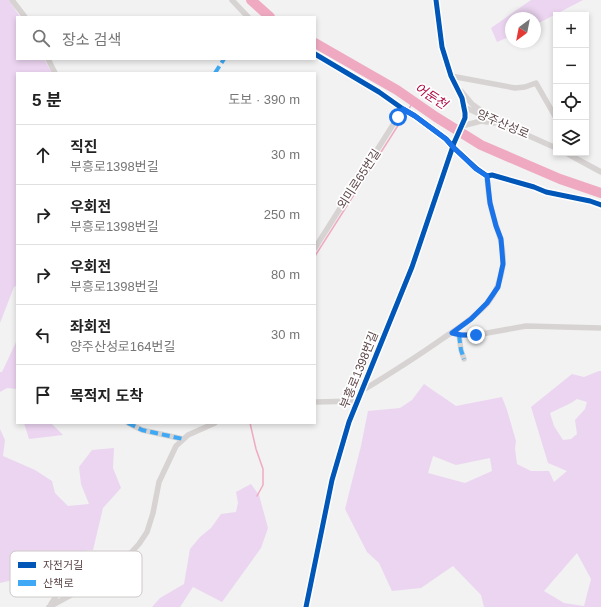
<!DOCTYPE html>
<html lang="ko">
<meta charset="utf-8">
<style>
:root{--surface:#fff;--page:#f2f2f2;--text:#222;--muted:#767676;--line:#e0e0e0}
body{margin:0;font-family:Helvetica,"Noto Sans KR",sans-serif;background:var(--page);color:var(--text)}
.controls{position:absolute;right:12px;top:12px;display:grid;overflow:hidden;border-radius:0px;box-shadow:0 2px 6px #0003}
.controls button{width:36px;height:36px;display:grid;place-items:center;padding:0;border:0;border-bottom:1px solid var(--line);background:var(--surface);color:var(--text);font:20px sans-serif}
.compass{position:absolute;left:505px;top:12px;width:36px;height:36px;border-radius:50%;background:var(--surface);box-shadow:0 2px 6px #0003;rotate:212deg}
.stop{position:absolute;width:12px;height:12px;margin:-9px;border:3px solid #1a73e8;border-radius:50%;background:#fff}
.stop.end{background:#1a73e8;border-color:#fff;box-shadow:0 1px 4px #0008}
.list{margin:0;padding:0;list-style:none}
h2{display:flex;justify-content:space-between;align-items:center;height:52px;margin:0;padding:0 16px;font-size:17px}
h2 small{font-size:13px;font-weight:400;color:var(--muted)}
.list li{display:grid;grid-template-columns:26px 1fr auto;gap:12px;align-items:center;box-sizing:border-box;height:60px;padding:0 16px;border-top:1px solid var(--line)}
.list b{display:block;font-size:15px;white-space:nowrap}
.list p{margin:0;font-size:13px;white-space:nowrap;color:var(--muted)}
.list em{font-size:13px;font-style:normal;color:var(--muted)}
.icon{flex:none;width:22px;height:22px;fill:none;stroke:currentColor;stroke-width:2;stroke-linecap:round;stroke-linejoin:round}
.map{position:relative;flex:none;width:601px;height:607px;overflow:hidden}
.search{position:absolute;background:var(--surface);box-shadow:0 2px 6px #0003;left:16px;top:16px;width:300px;height:44px;display:flex;align-items:center;gap:10px;box-sizing:border-box;padding:0 14px;border-radius:0px;color:var(--muted);font-size:15px}
.panel{position:absolute;background:var(--surface);box-shadow:0 2px 6px #0003;left:16px;top:72px;width:300px;height:352px;border-radius:0px}
.map>svg:first-child{display:block}
.green{fill:#ecd5f1;fill-rule:evenodd}
.lines{fill:none;stroke-linecap:round;stroke-linejoin:round}
.stream{stroke:#efaac2;stroke-width:1.5}
.river{stroke:#efaac2;stroke-width:10}
.minor{stroke:#d7d3d2;stroke-width:5.5}
.quiet{stroke:#3fa9f5;stroke-width:4;stroke-dasharray:8 4;stroke-linecap:butt}
.cycleway-casing{stroke:#fff;stroke-width:8}
.cycleway{stroke:#0057b8;stroke-width:5}
.route{stroke:#1a73e8;stroke-width:5}
.labels{text-anchor:middle;dominant-baseline:central;stroke-width:3.5;stroke-linejoin:round;paint-order:stroke}
.street-label{font-size:12px;fill:#5e484a;stroke:#fff}
.water-label{font-size:13px;font-style:italic;fill:#b00944;stroke:#fff}
.key{fill:#fff;stroke:#cfc8c9;stroke-width:1}
.key-label{font-size:11px;fill:#5e484a}
</style>
<div class="map">
<svg width="601" height="607" viewBox="0 0 601 607">
<rect width="100%" height="100%" fill="#f1f2f1"/>
<path class="green" d="M0,0H9L20,17H17V59H44L52,73H17V285L14,287L0,323Z
M531,0H583L535,25V18H511V36L497,42L491,28Z
M17,340V389L7,388L0,392V372H2Z
M599,371H601V607H484L481,595L453,566L421,588L392,591L379,563L367,552L345,509L361,446L368,411L400,408L412,400L424,384L456,406L502,397L507,410L516,441L515,449L517,464L531,471H549L554,482L567,471L548,463L531,407L572,374L584,377ZM577,399L587,402L585,409L575,420L577,434L571,439L563,440L554,426L550,413L571,403ZM433,456L456,465L490,458L492,471L465,483L428,473ZM577,553L591,579L584,606L564,603L544,591Z
M24,423H51L63,435L29,439Z
M0,429L5,440L3,456L35,470L52,481L55,493L68,506L89,504L81,484L79,467L92,450L114,448L113,468L121,488L103,508L93,550L34,556L26,577L0,583Z
M251,484L259,495L268,528L261,548L222,602L193,587L180,607H152L160,598L184,584L190,549L200,537L211,528L221,514L236,512L238,503L236,492Z"/>
<g class="lines">
<path class="stream" d="M409,109L413,101
M315,256L404,116
M250,423L256,449L263,469V485L257,496"/>
<path class="river" d="M251,0L270,17
M315,43L397,90L436,117L481,145L560,179L601,193"/>
<path class="minor" d="M12,0L25,17
M232,0L248,17
M315,54L379,92L403,109L415,116L446,139L453,147L477,169L487,176L492,175L534,187L546,192L590,201L601,205
M48,59L55,73
M451,76L515,88L525,87L536,83L556,118
M461,91L472,104L487,115
M464,107L556,148
M462,126L481,121L494,123
M566,153L601,172
M315,248L403,109
M452,333L461,335H476L526,326L601,328
M459,335L461,350L464,359
M360,392C388,375 415,358 442,339C458,328 474,318 487,304C496,293 501,279 503,265C505,243 494,224 490,203C488,194 488,185 487,176
M315,402L357,401
M128,423L142,430L183,439
M51,604L62,587L76,583H92
M49,607L97,581L116,569L139,544L147,532L153,513L159,482L176,446L188,435L215,423
M306,607L332,480L349,422L412,267L454,143L465,118V113L462,98L451,76L442,47L436,0"/>
<path class="quiet" d="M215,73L224,59
M459,335L461,350L464,359
M128,423L142,430L183,439"/>
<g class="cycleway-casing">
<path id="cycleway" d="M315,54L379,92L403,109L415,116L446,139L453,147L477,169L487,176L492,175L534,187L546,192L590,201L601,205
M306,607L332,480L349,422L412,267L454,143L465,118V113L462,98L451,76L442,47L436,0"/>
</g>
<use href="#cycleway" class="cycleway"/>
</g>
<g class="lines">
<path class="route" d="M398,117L403,109L415,116L446,139L453,147L476,169L487,176L490,203L496,226L501,239L503,264L498,287L487,303L471,319L452,333L461,335H476"/>
</g>
<g class="labels">
<g class="street-label">
<text transform="translate(503 124) rotate(23)">양주산성로</text>
<text transform="translate(359 179) rotate(-57)">외미로65번길</text>
<text transform="translate(359 370) rotate(-68)">부흥로1398번길</text>
</g>
<g class="water-label">
<text transform="translate(431 96) rotate(33)">어둔천</text>
</g>
</g>
<rect x="10" y="551" width="132" height="46" rx="6" class="key"/>
<rect x="18" y="562" width="18" height="6" fill="#0057b8"/>
<rect x="18" y="580" width="18" height="6" fill="#3fa9f5"/>
<g class="key-label">
<text x="43" y="569">자전거길</text>
<text x="43" y="587">산책로</text>
</g>
</svg>
<div class="controls">
<button>+</button>
<button>−</button>
<button><svg class="icon" aria-label="locate" viewBox="0 0 24 24"><circle cx="12" cy="12" r="6"/><path d="M12 2v4M12 18v4M2 12h4M18 12h4"/></svg></button>
<button><svg class="icon" aria-label="layers" viewBox="0 0 24 24"><path d="M12 4l9 5-9 5-9-5zM3 14l9 5 9-5"/></svg></button>
</div>
<svg class="compass" viewBox="-18 -18 36 36"><path d="M0-13l5 13h-10z" fill="#e53935"/><path d="M0 13l5-13h-10z" fill="#767676"/></svg>
<div class="stop" style="left:398px;top:117px"></div>
<div class="stop end" style="left:476px;top:335px"></div>
<div class="search"><svg class="icon" aria-label="search" viewBox="0 0 24 24"><circle cx="10" cy="10" r="6"/><path d="M15 15l6 6"/></svg>장소 검색</div>
<section class="panel">
<h2>5 분<small>도보 · 390 m</small></h2>
<ul class="list">
<li><svg class="icon" aria-label="ahead" viewBox="0 0 24 24"><path d="M12 20V5M6 11l6-6 6 6"/></svg><div><b>직진</b><p>부흥로1398번길</p></div><em>30 m</em></li>
<li><svg class="icon" aria-label="right" viewBox="0 0 24 24"><path d="M7 20v-9h11M14 6l5 5-5 5"/></svg><div><b>우회전</b><p>부흥로1398번길</p></div><em>250 m</em></li>
<li><svg class="icon" aria-label="right" viewBox="0 0 24 24"><path d="M7 20v-9h11M14 6l5 5-5 5"/></svg><div><b>우회전</b><p>부흥로1398번길</p></div><em>80 m</em></li>
<li><svg class="icon" aria-label="left" viewBox="0 0 24 24"><path d="M17 20v-9H6M10 6l-5 5 5 5"/></svg><div><b>좌회전</b><p>양주산성로164번길</p></div><em>30 m</em></li>
<li><svg class="icon" aria-label="arrive" viewBox="0 0 24 24"><path d="M6 21V4h12l-3 4 3 4H6"/></svg><div><b>목적지 도착</b></div></li>
</ul>
</section>
</div>
